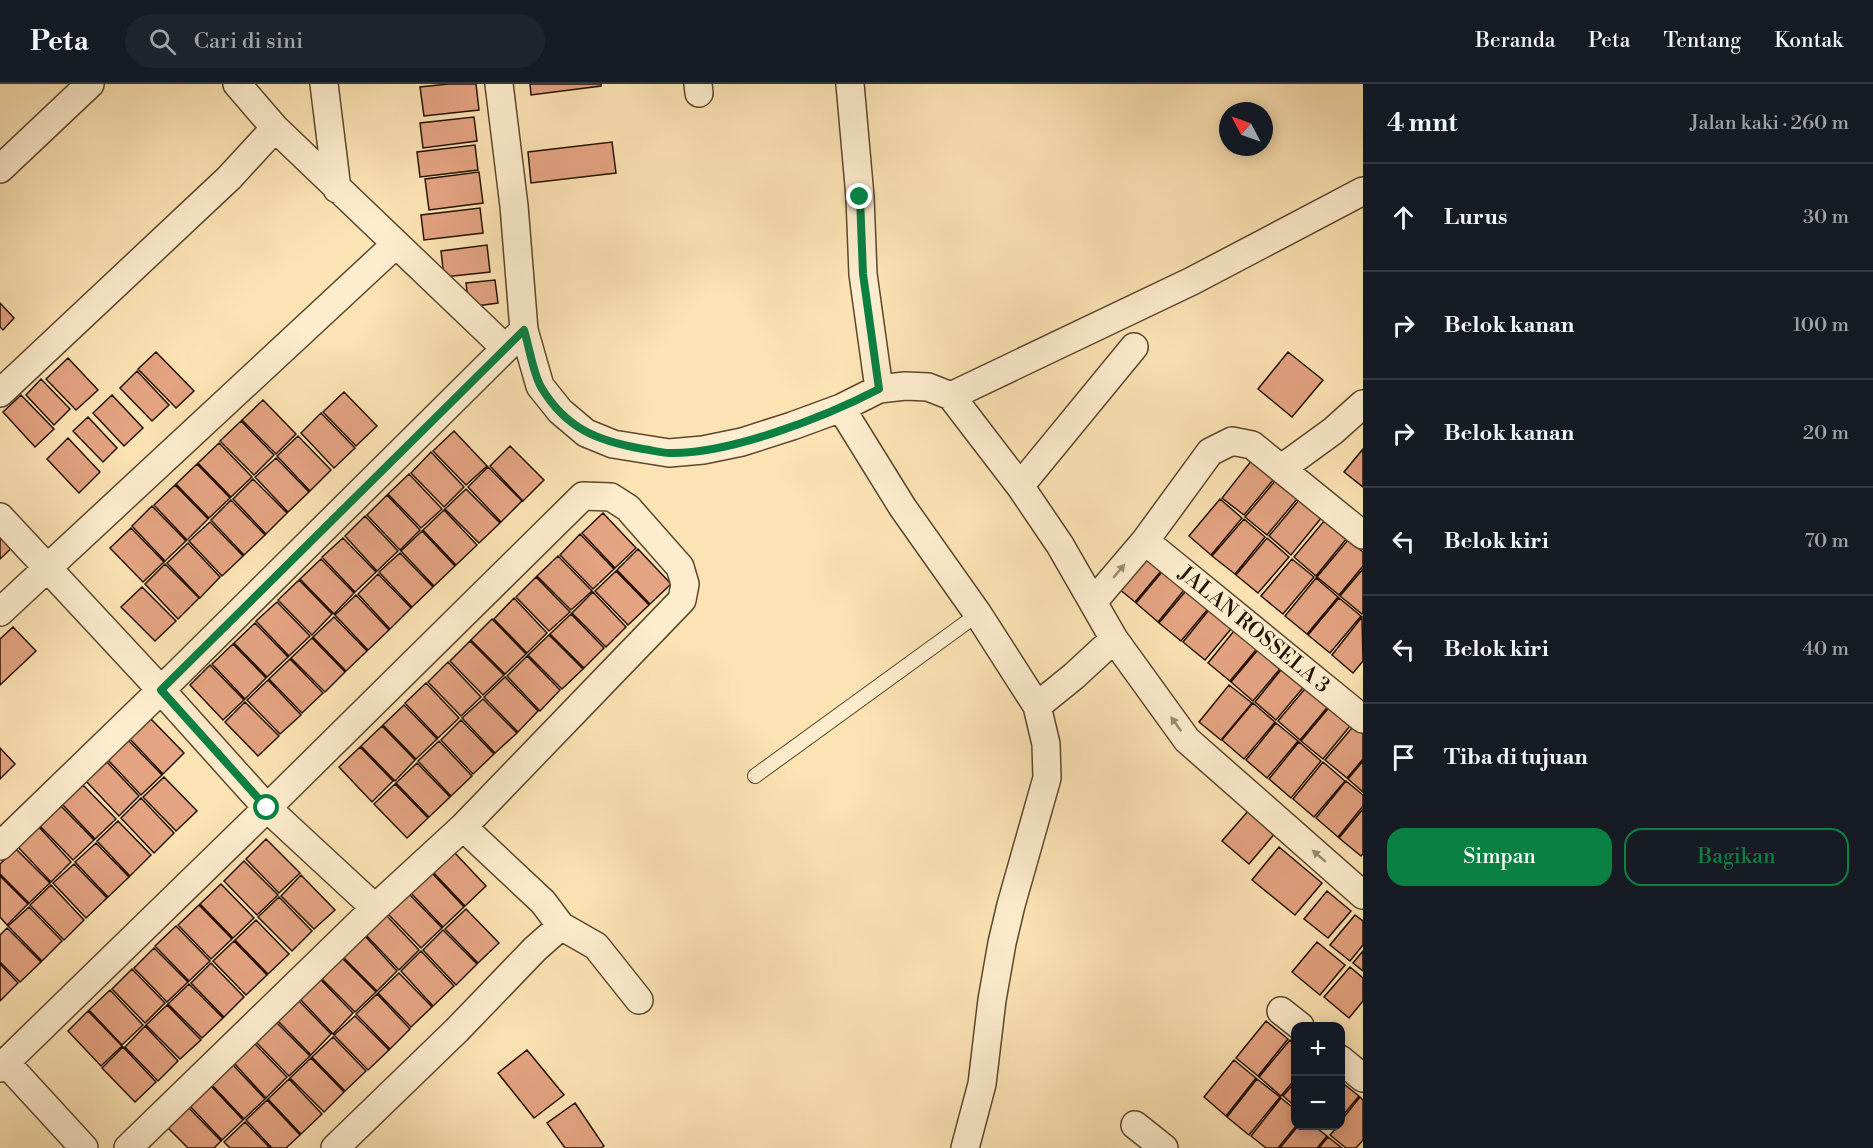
<!DOCTYPE html>
<html lang="id">
<meta charset="utf-8">
<style>
:root{--surface:#171b24;--page:#20242c;--text:#f1f3f6;--muted:#9ea1a6;--line:#363941;--accent:#0b8043}
body{margin:0;font-family:"Libre Bodoni",serif;background:var(--page);color:var(--text)}
.controls{position:absolute;right:18px;bottom:18px;display:grid;overflow:hidden;border-radius:12px;box-shadow:0 3px 15px #0003}
.controls button{width:54px;height:54px;display:grid;place-items:center;padding:0;border:0;border-bottom:2px solid var(--line);background:var(--surface);color:var(--text);font:30px sans-serif}
.compass{position:absolute;left:1219px;top:18px;width:54px;height:54px;border-radius:50%;background:var(--surface);box-shadow:0 3px 15px #0003;rotate:311deg}
.stop{position:absolute;width:18px;height:18px;margin:-14px;border:4px solid #0b8043;border-radius:50%;background:#fff}
.stop.end{background:#0b8043;border-color:#fff;box-shadow:0 2px 6px #0008}
.list{margin:0;padding:0;list-style:none}
h2{display:flex;justify-content:space-between;align-items:center;height:78px;margin:0;padding:0 24px;font-size:26px}
h2 small{font-size:20px;font-weight:400;color:var(--muted)}
.list li{display:grid;grid-template-columns:39px 1fr auto;gap:18px;align-items:center;box-sizing:border-box;height:108px;padding:0 24px;border-top:2px solid var(--line)}
.list b{display:block;font-size:22px;white-space:nowrap}
.list em{font-size:20px;font-style:normal;color:var(--muted)}
.actions{display:flex;gap:12px;padding:18px 24px}
.actions a{flex:1;padding:14px 0;border:2px solid var(--accent);border-radius:18px;text-align:center;font-size:21px;color:var(--accent)}
.actions .main{background:var(--accent);color:#fff}
.icon{flex:none;width:33px;height:33px;fill:none;stroke:currentColor;stroke-width:2;stroke-linecap:round;stroke-linejoin:round}
.map{position:relative;flex:none;width:1363px;height:1064px;overflow:hidden}
header{display:flex;align-items:center;gap:36px;box-sizing:border-box;height:84px;padding:0 30px;background:var(--surface);border-bottom:2px solid var(--line)}
header strong{font-size:28px}
nav{display:flex;gap:33px;margin-inline-start:auto;font-size:21px}
.search{width:420px;height:54px;background:var(--page);display:flex;align-items:center;gap:15px;box-sizing:border-box;padding:0 21px;border-radius:33px;color:var(--muted);font-size:22px}
main{display:flex}
aside{flex:1;background:var(--surface)}
.map>svg:first-child{display:block}
.building{fill:#e4a381;stroke:#251102;stroke-width:1.5}
.lines{fill:none;stroke-linecap:round;stroke-linejoin:round}
.lane-casing{stroke:#5b462e;stroke-width:16}
.street-casing{stroke:#5b462e;stroke-width:30}
.lane{stroke:#fdedce;stroke-width:14}
.street{stroke:#fdedce;stroke-width:27}
.oneway{fill:#9c8a72}
.route{stroke:#0b8043;stroke-width:8}
.labels{text-anchor:middle;dominant-baseline:central;stroke-width:4.5;stroke-linejoin:round;paint-order:stroke}
.street-label{font-size:21px;fill:#251102;stroke:#fdedce}
</style>
<header>
<strong>Peta</strong>
<div class="search"><svg class="icon" aria-label="search" viewBox="0 0 24 24"><circle cx="10" cy="10" r="6"/><path d="M15 15l6 6"/></svg>Cari di sini</div>
<nav><a>Beranda</a><a>Peta</a><a>Tentang</a><a>Kontak</a></nav>
</header>
<main>
<div class="map">
<svg width="1363" height="1064" viewBox="0 0 1363 1064">
<rect width="100%" height="100%" fill="#fce3b4"/>
<filter id="stains"><feTurbulence type="fractalNoise" baseFrequency=".00333" numOctaves="4"/><feColorMatrix values="0 0 0 0 .2 0 0 0 0 .09 0 0 0 0 .02 0 0 0 .5 -.17"/></filter>
<radialGradient id="worn" r=".72"><stop offset=".6" stop-color="#630" stop-opacity="0"/><stop offset="1" stop-color="#630" stop-opacity=".3"/></radialGradient>
<path class="building" d="M448,0H476L479,26L424,32L420,3Z
M530,0H601V2L531,11Z
M474,33L477,57L423,64L420,39Z
M612,58L616,89L531,99L528,68Z
M475,61L478,86L420,93L417,68Z
M479,88L483,119L429,126L425,95Z
M480,124L483,149L424,156L421,131Z
M487,161L490,188L444,193L441,167Z
M495,196L498,219L469,223L466,199Z
M0,219L14,234L3,246L0,243Z
M156,268L194,307L176,324L138,285Z
M1288,268L1323,296L1292,333L1258,305Z
M68,274L98,306L76,326L46,295Z
M137,287L169,321L152,337L120,304Z
M41,295L70,325L54,341L26,311Z
M344,308L377,342L356,362L323,328Z
M21,311L54,345L35,363L3,328Z
M112,311L143,344L124,362L93,329Z
M263,316L296,350L276,370L242,336Z
M321,329L355,364L334,384L301,349Z
M88,333L117,364L103,378L73,347Z
M241,337L274,371L254,391L220,357Z
M454,347L487,382L466,401L433,367Z
M298,352L331,386L310,407L277,372Z
M68,354L100,388L79,409L47,375Z
M219,359L252,393L231,413L198,379Z
M510,362L544,396L523,417L490,382Z
M1363,365V403L1344,388Z
M431,368L464,403L444,423L411,389Z
M276,374L309,408L288,428L255,393Z
M1252,376L1274,395L1244,431L1222,414Z
M197,380L230,414L209,434L176,400Z
M488,383L522,417L501,438L468,403Z
M409,390L442,425L421,444L388,410Z
M253,395L287,429L266,450L233,415Z
M1276,396L1298,414L1267,451L1245,433Z
M175,401L208,435L187,456L154,421Z
M466,405L500,439L479,459L445,425Z
M387,411L420,446L400,466L367,431Z
M1220,415L1242,434L1211,471L1189,452Z
M1300,415L1322,433L1291,471L1269,452Z
M231,416L265,451L244,471L211,436Z
M152,422L186,457L165,477L132,442Z
M444,426L477,461L456,481L423,446Z
M603,429L636,464L615,484L582,449Z
M365,432L398,467L377,487L345,452Z
M1244,435L1265,453L1235,490L1212,472Z
M1325,436L1347,454L1316,492L1294,473Z
M0,438L19,457L0,475Z
M210,438L243,472L222,492L189,457Z
M131,444L164,478L143,498L110,464Z
M422,447L455,482L434,502L401,467Z
M580,450L614,485L593,505L560,471Z
M343,454L376,488L355,508L322,473Z
M1267,454L1289,473L1258,509L1236,491Z
M1348,456L1363,468V482L1339,511L1317,493Z
M188,459L220,493L200,514L167,479Z
M1143,463L1166,481L1135,518L1113,500Z
M638,465L671,500L650,520L617,486Z
M400,469L433,503L412,523L379,488Z
M558,472L592,507L571,526L537,492Z
M321,475L354,509L334,530L300,495Z
M1292,475L1314,493L1283,530L1261,512Z
M165,480L199,514L178,535L145,500Z
M1167,482L1189,500L1158,538L1136,519Z
M1363,485V529L1362,530L1340,512Z
M616,487L649,521L628,541L595,507Z
M378,490L411,524L390,545L358,510Z
M536,493L570,528L549,547L516,513Z
M1316,494L1338,513L1307,550L1285,532Z
M299,496L332,530L312,551L278,516Z
M1190,502L1212,520L1181,557L1159,539Z
M142,503L176,537L155,557L121,523Z
M593,508L626,543L606,563L572,529Z
M356,511L389,546L368,566L335,531Z
M514,514L547,549L527,569L494,535Z
M1339,514L1361,532L1330,569L1308,551Z
M277,518L310,552L289,572L256,537Z
M1213,521L1236,539L1205,576L1183,558Z
M571,530L604,564L584,584L550,550Z
M334,533L367,567L346,587L313,553Z
M1362,533L1363,577L1353,589L1332,571Z
M492,535L526,570L505,590L471,556Z
M255,539L288,573L267,593L234,559Z
M1238,542L1260,561L1230,597L1208,579Z
M13,543L36,567L0,601V555Z
M549,551L583,585L562,605L528,571Z
M312,554L345,588L325,608L291,574Z
M470,557L504,591L483,611L450,577Z
M233,560L266,594L245,615L212,580Z
M1262,561L1284,580L1253,617L1231,598Z
M527,572L560,606L540,627L507,592Z
M290,575L323,609L302,629L269,595Z
M448,578L481,613L461,632L428,598Z
M210,581L244,616L223,636L190,601Z
M1285,581L1307,599L1276,636L1255,618Z
M505,593L538,627L518,648L484,613Z
M268,596L301,631L280,650L247,616Z
M426,599L459,634L438,654L405,619Z
M1309,600L1331,619L1300,656L1278,637Z
M1229,601L1252,619L1221,656L1199,638Z
M483,615L517,649L495,669L462,634Z
M245,618L279,652L258,672L225,638Z
M1253,619L1275,638L1244,675L1222,656Z
M1332,620L1354,637L1323,675L1301,657Z
M404,621L437,655L416,675L383,641Z
M151,635L184,669L163,690L130,655Z
M461,636L494,670L473,690L441,656Z
M1276,639L1298,657L1267,694L1246,676Z
M1356,639L1363,645V675L1347,694L1325,676Z
M382,642L415,676L395,697L361,662Z
M128,656L162,691L141,711L108,676Z
M439,657L472,692L451,712L418,677Z
M1299,658L1321,677L1291,714L1269,695Z
M360,663L393,697L372,718L339,683Z
M0,664L15,680L0,695Z
M1363,677V708L1348,695Z
M107,678L139,712L119,732L86,697Z
M1323,678L1345,697L1314,733L1293,715Z
M417,679L450,713L429,733L396,699Z
M164,693L197,727L176,747L143,713Z
M1346,697L1363,711V722L1338,753L1316,734Z
M395,700L428,734L407,754L374,720Z
M83,701L116,735L95,755L62,720Z
M141,714L174,749L154,769L121,734Z
M61,722L94,756L73,776L40,742Z
M1363,725V770L1361,772L1339,754Z
M1249,726L1276,748L1249,780L1222,757Z
M118,737L151,771L130,792L97,757Z
M39,743L71,778L51,798L18,763Z
M266,755L300,789L279,809L246,775Z
M96,759L129,793L108,813L75,778Z
M1279,763L1322,799L1295,831L1252,796Z
M16,765L50,799L29,819L0,790V780Z
M453,767L486,802L465,822L432,787Z
M244,777L278,811L257,831L224,797Z
M74,780L107,814L86,834L53,799Z
M431,788L464,823L443,843L410,808Z
M301,791L335,826L314,845L281,812Z
M0,792L28,820L7,841L0,833Z
M221,800L254,834L233,854L200,820Z
M51,801L84,836L64,856L30,821Z
M1327,807L1351,827L1328,854L1304,835Z
M409,810L442,844L421,864L388,830Z
M279,813L312,847L292,867L258,833Z
M199,821L232,855L211,875L178,841Z
M29,823L62,857L42,877L8,842Z
M466,825L499,859L478,879L445,845Z
M386,831L419,866L399,886L366,851Z
M1355,831L1363,837V861L1350,877L1330,861Z
M256,836L289,870L268,890L235,856Z
M176,842L210,877L189,897L155,862Z
M7,844L41,878L20,898L0,878V851Z
M443,846L477,880L456,901L423,866Z
M365,852L397,887L377,907L343,873Z
M234,857L267,891L246,911L213,877Z
M1317,858L1345,881L1320,911L1292,888Z
M154,864L188,898L167,918L134,884Z
M421,867L454,902L433,922L401,887Z
M1363,867V887L1353,879Z
M342,874L376,908L355,928L321,894Z
M211,879L244,913L224,933L191,899Z
M0,880L18,899L0,917Z
M1350,883L1363,894V917L1349,934L1324,913Z
M132,885L165,919L145,939L112,905Z
M399,889L432,923L411,943L378,909Z
M320,895L353,929L333,950L300,915Z
M189,900L223,934L202,954L168,920Z
M110,906L143,941L122,961L89,926Z
M377,910L410,945L390,965L356,930Z
M298,916L331,950L311,971L277,936Z
M167,921L201,956L180,975L146,941Z
M88,927L122,962L101,982L68,947Z
M355,932L389,966L368,986L334,951Z
M1266,937L1288,955L1258,992L1236,974Z
M276,938L310,972L289,992L255,957Z
M145,942L178,977L158,997L125,963Z
M333,953L366,987L345,1007L312,973Z
M1290,956L1296,961V994L1281,1012L1259,993Z
M254,959L287,993L266,1014L234,979Z
M123,963L156,998L135,1018L102,984Z
M527,966L564,1011L534,1034L498,989Z
M311,974L344,1008L324,1028L290,994Z
M1234,976L1256,994L1226,1032L1204,1013Z
M232,980L265,1015L244,1035L211,1000Z
M289,995L322,1030L301,1050L268,1015Z
M1257,995L1280,1013L1249,1051L1227,1033Z
M1296,997V1023L1283,1012Z
M1340,997L1359,1012L1340,1035Z
M210,1001L243,1036L222,1056L189,1021Z
M1360,1013L1363,1016V1056L1356,1064H1346L1330,1051L1338,1042H1340V1038Z
M1281,1014L1296,1026V1042L1278,1064H1266L1251,1052Z
M267,1016L300,1051L286,1064H272L246,1036Z
M575,1019L604,1062L601,1064H565L547,1039Z
M188,1023L221,1057L214,1064H188L167,1043Z
M245,1038L270,1064H230L224,1058Z
M1298,1042H1314L1327,1052L1317,1064H1280Z
M1328,1053L1342,1064H1319Z"/>
<g class="lines">
<g class="lane-casing">
<path id="lane" d="M755,692L978,530"/>
</g>
<g class="street-casing">
<path id="street" d="M237,0L275,44L505,264
M324,0L337,105
M499,0L514,122L524,246L540,302L560,327L586,349L613,360L669,369L703,366L742,358L792,342L841,324L879,305L905,302L928,303L951,312L1192,197L1363,107
M698,0L699,9
M850,0L860,113L863,190L879,305
M0,85L90,0
M0,309L229,94L275,44
M951,312L1020,402L1060,461L1114,555L1187,656L1363,811
M841,324L903,424L978,530L1037,622L1046,660L1047,694L1011,821L1002,859L992,916L982,1000L965,1064
M1282,384L1333,347L1363,320
M1020,402L1134,263
M0,433L161,606L267,724L375,824
M1145,457L1363,635
M1093,518L1145,457L1210,368L1232,357L1252,361L1363,451
M0,528L395,161
M1037,622L1074,592L1114,555
M0,762L161,606L524,246
M561,842L596,862L639,916
M1281,927L1300,942
M1340,975L1363,994
M6,979L84,1064
M0,984L267,724L583,412L611,413L628,424L680,483L685,500L682,516L463,743L375,824L128,1064
M1135,1041L1164,1064
M335,1064L457,946L535,865L561,842L543,818L463,743"/>
</g>
<use href="#lane" class="lane"/>
<use href="#street" class="street"/>
</g>
<defs><path id="oneway-solid" d="M-6-.8H1V-3.2L6.5 0L1 3.2V.8H-6Z" transform="scale(1.5)"/></defs>
<g class="oneway">
<use href="#oneway-solid" transform="translate(1119 487) rotate(-50)"/>
<use href="#oneway-solid" transform="translate(1176 640) rotate(-126)"/>
<use href="#oneway-solid" transform="translate(1319 772) rotate(-139)"/>
</g>
<g class="lines">
<path class="route" d="M267,724L161,606L524,246C529,262 533,289 541,303C566,345 598,357 643,365C651,366 661,369 670,369C730,370 825,333 879,305L863,190L860,113"/>
</g>
<g class="labels">
<g class="street-label">
<text transform="translate(1254 546) rotate(39)">JALAN ROSSELA 3</text>
</g>
</g>
<rect width="100%" height="100%" filter="url(#stains)"/>
<rect width="100%" height="100%" fill="url(#worn)"/>
</svg>
<div class="controls">
<button>+</button>
<button>−</button>
</div>
<svg class="compass" viewBox="-18 -18 36 36"><path d="M0-13l5 13h-10z" fill="#e53935"/><path d="M0 13l5-13h-10z" fill="#9ea1a6"/></svg>
<div class="stop" style="left:267px;top:724px"></div>
<div class="stop end" style="left:860px;top:113px"></div>
</div>
<aside>
<h2>4 mnt<small>Jalan kaki · 260 m</small></h2>
<ul class="list">
<li><svg class="icon" aria-label="ahead" viewBox="0 0 24 24"><path d="M12 20V5M6 11l6-6 6 6"/></svg><div><b>Lurus</b></div><em>30 m</em></li>
<li><svg class="icon" aria-label="right" viewBox="0 0 24 24"><path d="M7 20v-9h11M14 6l5 5-5 5"/></svg><div><b>Belok kanan</b></div><em>100 m</em></li>
<li><svg class="icon" aria-label="right" viewBox="0 0 24 24"><path d="M7 20v-9h11M14 6l5 5-5 5"/></svg><div><b>Belok kanan</b></div><em>20 m</em></li>
<li><svg class="icon" aria-label="left" viewBox="0 0 24 24"><path d="M17 20v-9H6M10 6l-5 5 5 5"/></svg><div><b>Belok kiri</b></div><em>70 m</em></li>
<li><svg class="icon" aria-label="left" viewBox="0 0 24 24"><path d="M17 20v-9H6M10 6l-5 5 5 5"/></svg><div><b>Belok kiri</b></div><em>40 m</em></li>
<li><svg class="icon" aria-label="arrive" viewBox="0 0 24 24"><path d="M6 21V4h12l-3 4 3 4H6"/></svg><div><b>Tiba di tujuan</b></div></li>
</ul>
<div class="actions"><a class="main">Simpan</a><a>Bagikan</a></div>
</aside>
</main>
